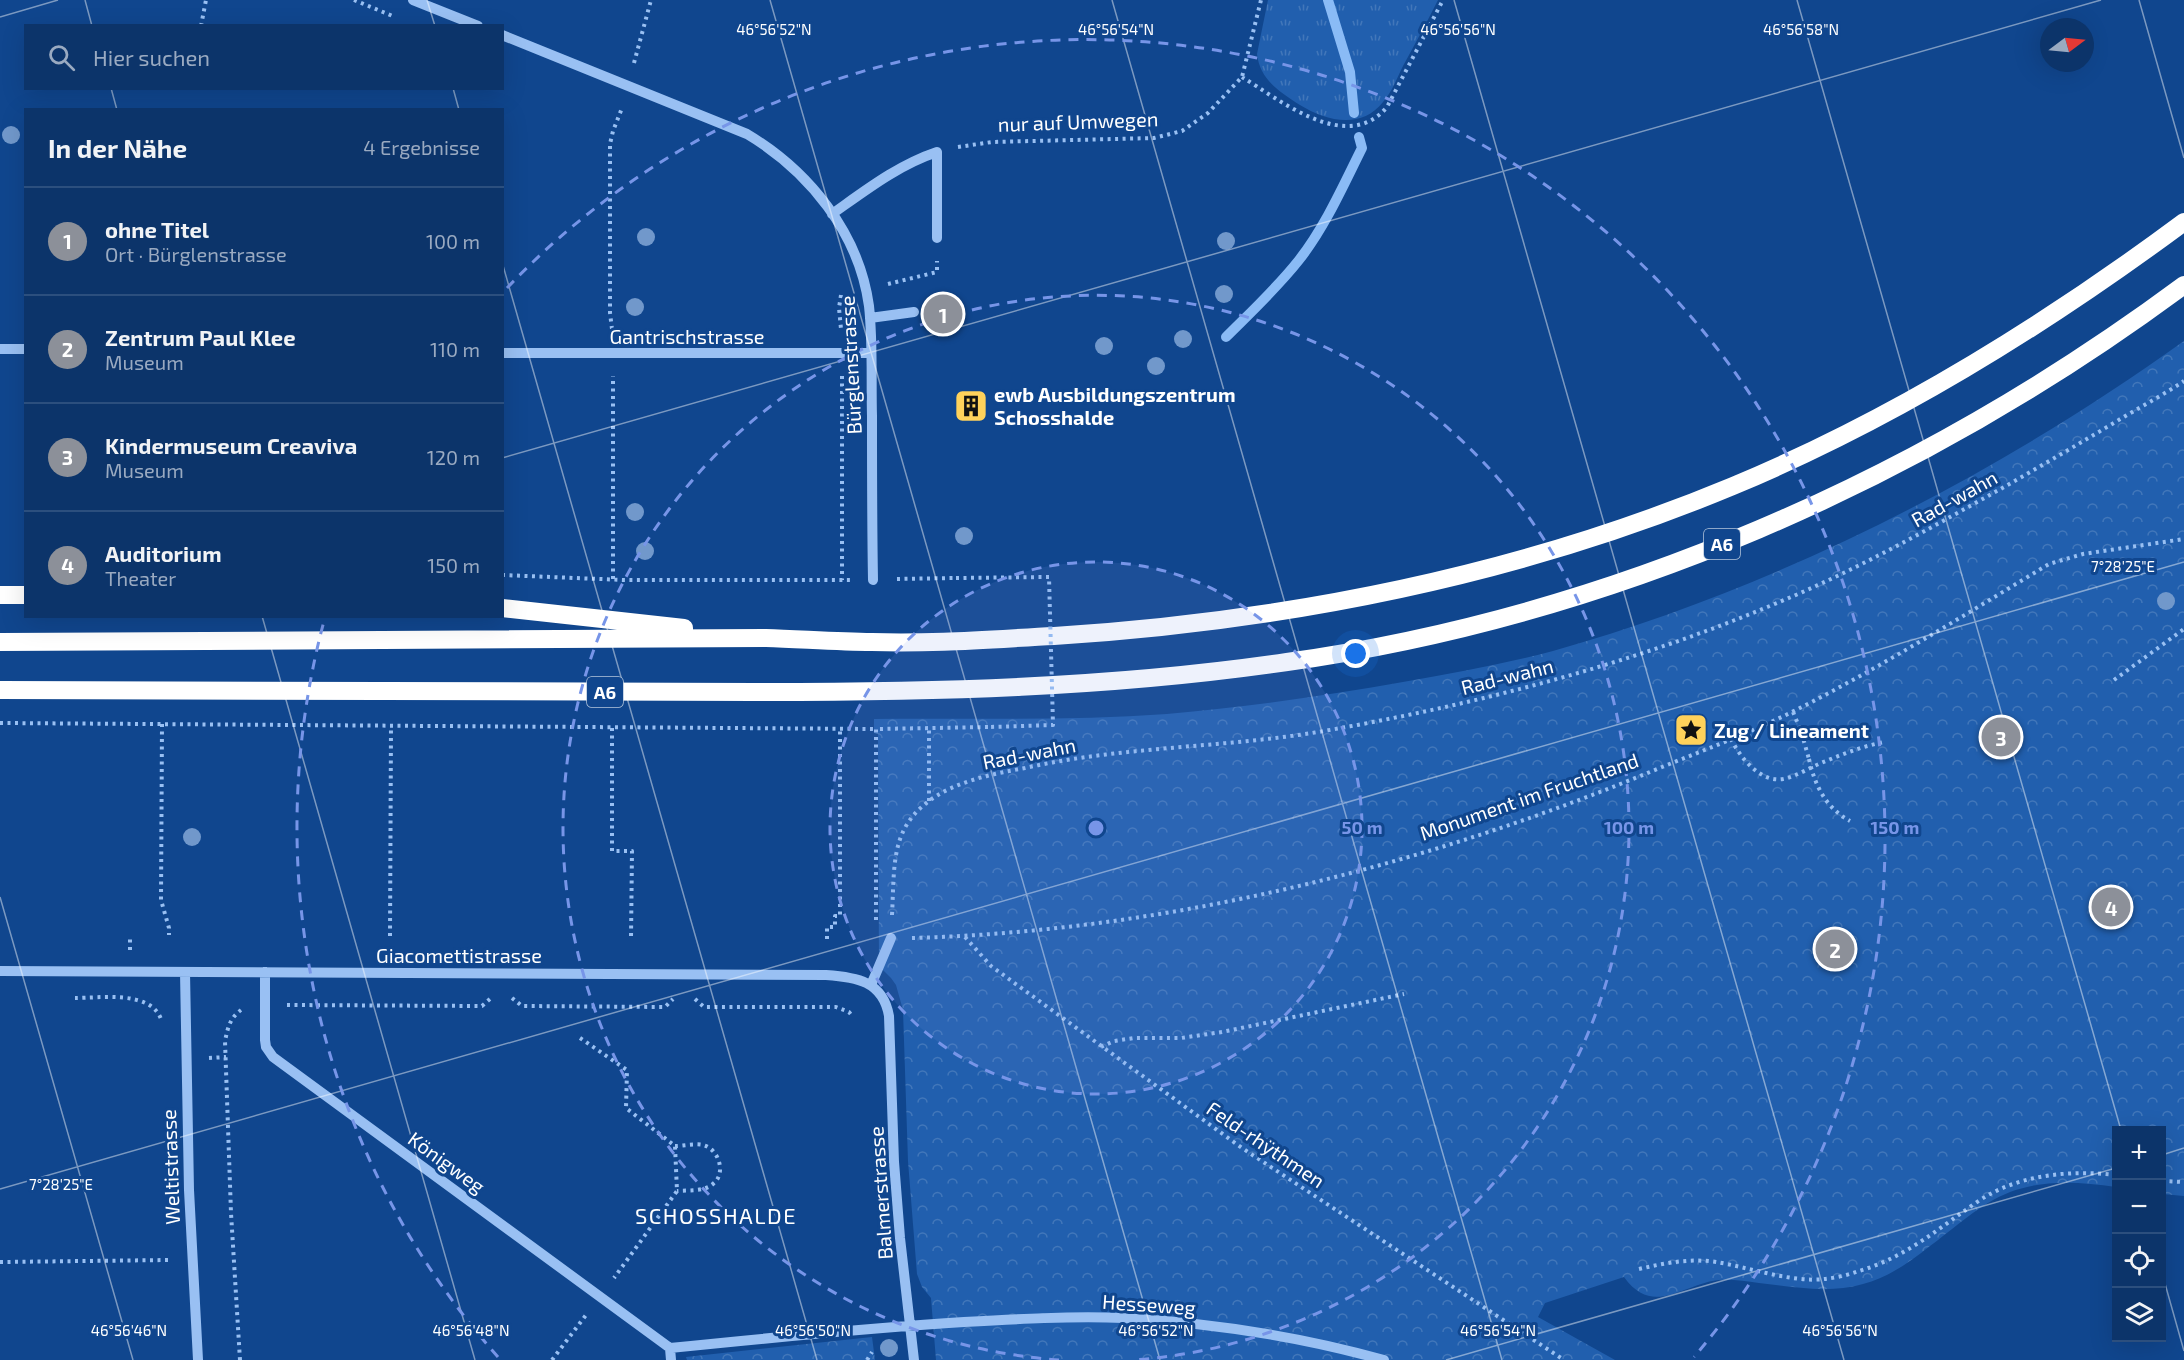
<!DOCTYPE html>
<html lang="de">
<meta charset="utf-8">
<style>
:root{--surface:#0c346a;--page:#1a3f72;--text:#f1f3f6;--muted:#9aaac1;--line:#2c4f7e;--accent:#8c9099}
body{margin:0;font-family:"Exo 2",sans-serif;background:var(--page);color:var(--text)}
.controls{position:absolute;right:18px;bottom:18px;display:grid;overflow:hidden;border-radius:0px;box-shadow:0 6px 24px #0002}
.controls button{width:54px;height:54px;display:grid;place-items:center;padding:0;border:0;border-bottom:2px solid var(--line);background:var(--surface);color:var(--text);font:30px sans-serif}
.compass{position:absolute;left:2040px;top:18px;width:54px;height:54px;border-radius:50%;background:var(--surface);box-shadow:0 6px 24px #0002;rotate:74deg}
.you{position:absolute;left:1356px;top:654px;width:21px;height:21px;margin:-15px;border:4px solid #fff;border-radius:50%;background:#1a73e8;box-shadow:0 0 0 9px #1a73e833}
.badge{display:grid;place-items:center;width:39px;height:39px;border-radius:50%;background:var(--accent);color:#fff;font-size:20px;font-weight:700}
.pin{position:absolute;translate:-50% -50%;border:3px solid #fff;box-shadow:0 2px 6px #0006}
.list{margin:0;padding:0;list-style:none}
h2{display:flex;justify-content:space-between;align-items:center;height:78px;margin:0;padding:0 24px;font-size:26px}
h2 small{font-size:20px;font-weight:400;color:var(--muted)}
.list li{display:grid;grid-template-columns:39px 1fr auto;gap:18px;align-items:center;box-sizing:border-box;height:108px;padding:0 24px;border-top:2px solid var(--line)}
.list b{display:block;font-size:22px;white-space:nowrap}
.list p{margin:0;font-size:20px;white-space:nowrap;color:var(--muted)}
.list em{font-size:20px;font-style:normal;color:var(--muted)}
.icon{flex:none;width:33px;height:33px;fill:none;stroke:currentColor;stroke-width:2;stroke-linecap:round;stroke-linejoin:round}
.map{position:relative;flex:none;width:2184px;height:1360px;overflow:hidden}
.search{position:absolute;background:var(--surface);box-shadow:0 6px 24px #0002;left:24px;top:24px;width:480px;height:66px;display:flex;align-items:center;gap:15px;box-sizing:border-box;padding:0 21px;border-radius:0px;color:var(--muted);font-size:22px}
.panel{position:absolute;background:var(--surface);box-shadow:0 6px 24px #0002;left:24px;top:108px;width:480px;height:510px;border-radius:0px}
.map>svg:first-child{display:block}
.grass{fill:url(#grass-tufts)}
.park{fill:url(#park-crowns)}
.lines{fill:none;stroke-linecap:round;stroke-linejoin:round}
.stream{stroke:#8abbf6;stroke-width:10}
.path{stroke:#99c0f3;stroke-width:4;stroke-dasharray:3 4.5;stroke-linecap:butt}
.minor{stroke:#99c0f3;stroke-width:10}
.highway{stroke:#fff;stroke-width:18}
.path-bridge{stroke:#99c0f3;stroke-width:4;stroke-dasharray:3 4.5;stroke-linecap:butt}
.tree{fill:#7198cb}
.ticks{fill:none;stroke:#fff;stroke-width:1.5;stroke-opacity:0.45}
.ring{fill:none;stroke:#7795e8;stroke-width:3;stroke-dasharray:10 8}
.labels{text-anchor:middle;dominant-baseline:central;stroke-width:6;stroke-linejoin:round;paint-order:stroke}
.shield{fill:#10468e;stroke:#b7c8dd;stroke-width:1.5}
.shield-label{font-size:18px;font-weight:bold;fill:#fff}
.street-label{font-size:20px;fill:#fff;stroke:#10468e}
.poi-label{font-size:20px;font-weight:bold;fill:#fff;stroke:#10468e;text-anchor:start}
.quarter-label{font-size:22px;letter-spacing:1.5px;fill:#fff;stroke:#10468e}
.ticks-label{font-size:15px;text-anchor:middle;fill:#fff;stroke:#10468e;stroke-width:6;stroke-linejoin:round;paint-order:stroke}
.centre{fill:#7795e8;stroke:#10468e;stroke-width:3}
.ring-label{font-size:18px;text-anchor:middle;font-weight:bold;fill:#7795e8;stroke:#10468e;stroke-width:6;stroke-linejoin:round;paint-order:stroke}
</style>
<div class="map">
<svg width="2184" height="1360" viewBox="0 0 2184 1360">
<defs>
<pattern id="grass-tufts" width="24" height="20" patternUnits="userSpaceOnUse" patternTransform="scale(1.5)"><rect width="24" height="20" fill="#215fae"/><path d="M3 7l-1-3M5 7V3M7 7l1-3M15 17l-1-3M17 17v-4M19 17l1-3" fill="none" stroke="#4277ba"/></pattern>
<pattern id="park-crowns" width="20" height="18" patternUnits="userSpaceOnUse" patternTransform="scale(1.5)"><rect width="20" height="18" fill="#215fae"/><path d="M2 6a3 3 0 1 1 6 0M12 15a3 3 0 1 1 6 0" fill="none" stroke="#4277ba"/></pattern>
</defs>
<rect width="100%" height="100%" fill="#10468e"/>
<path class="grass" d="M1268,0H1438C1427,22 1415,44 1403,66C1397,78 1392,92 1383,102C1361,130 1326,121 1300,105C1280,92 1260,80 1257,54Z"/>
<path class="park" d="M2184,341V1196L2162,1194V1130H2116V1187C2072,1181 2028,1178 1988,1203C1968,1215 1949,1232 1930,1246C1910,1262 1887,1278 1863,1284C1828,1294 1794,1287 1759,1283C1745,1281 1732,1279 1718,1280C1681,1285 1653,1317 1624,1277L1545,1303L1538,1317L1615,1360H936L931,1298L922,1287L917,1274L908,1161L903,1010L896,985L891,978L879,966L878,734L874,733V719C971,718 1070,721 1167,714C1246,707 1325,696 1403,682C1453,673 1504,664 1553,651C1779,587 1994,477 2184,341Z
M872,1337L875,1360H687L686,1357Z"/>
<g class="lines">
<path class="stream" d="M1328,0L1350,72L1354,113
M1226,337C1251,312 1277,288 1299,260C1325,227 1343,186 1362,148L1359,137"/>
<path class="path" d="M354,0L395,17
M201,26L206,0
M634,63L651,0
M1242,77C1280,100 1347,155 1387,107L1443,0
M958,147L992,142L1154,138L1182,131L1208,113L1242,77L1261,0
M888,284L937,272V261
M841,295L839,308L841,329
M612,329L610,313V144L613,131L622,108
M842,376V580
M502,575L624,580H851
M613,579V376
M897,579L956,578
M2114,680L2184,629
M1793,712L1801,731L1809,759
M0,723L876,729
M162,724L161,900L169,928V935
M612,728V851H632L631,938
M1731,739C1740,757 1760,783 1783,779C1798,776 1812,766 1826,761C1845,753 1864,746 1884,742
M929,801V728
M892,915C895,859 889,820 947,790C972,778 998,773 1025,768C1123,746 1225,748 1324,731C1479,704 1632,664 1777,603C1859,569 1936,525 2013,482C2051,460 2089,438 2127,415C2146,404 2166,393 2184,381
M876,920V729L990,727
M390,936L391,726
M965,937L991,966L1242,1148L1564,1360
M912,938C1169,931 1425,866 1662,767C1707,749 1752,732 1796,710C1883,666 1966,614 2049,564L2083,554L2184,539
M827,939V927H835V916H840V729
M130,950V935
M75,998C100,998 150,990 161,1019
M512,998L522,1006L665,1007L673,999
M695,999L704,1007H836L849,1012L853,1017
M287,1005L482,1006L490,999
M580,1038L627,1070L626,1108L675,1146L677,1191L614,1278
M1101,1047L1114,1041L1134,1038H1181L1222,1032L1404,994
M209,1058L226,1057
M675,1146C683,1146 695,1143 703,1145C719,1149 726,1173 714,1183C705,1192 689,1190 677,1191
M2162,1181L2184,1182
M0,1262L169,1260
M1639,1269C1665,1263 1690,1258 1716,1262C1748,1267 1792,1283 1824,1279C1835,1278 1848,1275 1859,1271C1907,1257 1940,1227 1980,1200C2020,1174 2071,1170 2116,1175
M240,1360L231,1213L225,1041C228,1027 230,1018 241,1010
M552,1360L586,1315
M867,1360L872,1352"/>
<path class="minor" d="M413,0L478,26
M502,35L747,134C809,171 859,233 869,306C873,342 871,380 872,416C872,470 872,525 873,580
M832,214C866,190 898,165 937,152V238
M870,318L914,312
M0,349H26
M502,353H871
M0,971L826,975C856,977 883,981 889,1016L894,1162L900,1238L914,1360
M185,972L189,1190L198,1360
M265,972V1040L266,1047L273,1057L670,1348
M871,985L891,938
M670,1348C768,1338 866,1328 964,1322C1017,1319 1071,1316 1124,1318C1212,1323 1298,1336 1384,1360
M670,1348L671,1360"/>
<path class="highway" d="M0,595H26
M502,608L684,628
M0,642L766,638C801,639 837,642 872,642C933,644 994,639 1054,636C1288,621 1517,576 1733,486C1894,419 2044,326 2184,222
M0,690L755,692C933,692 1110,688 1287,662C1612,616 1921,480 2184,285"/>
<path class="path-bridge" d="M956,578L1049,577L1053,725L990,727
M1809,759C1815,786 1826,808 1850,821"/>
</g>
<g class="tree">
<circle cx="11" cy="135" r="9"/>
<circle cx="646" cy="237" r="9"/>
<circle cx="1226" cy="241" r="9"/>
<circle cx="1224" cy="294" r="9"/>
<circle cx="635" cy="307" r="9"/>
<circle cx="1183" cy="339" r="9"/>
<circle cx="1104" cy="346" r="9"/>
<circle cx="1156" cy="366" r="9"/>
<circle cx="635" cy="512" r="9"/>
<circle cx="964" cy="536" r="9"/>
<circle cx="645" cy="551" r="9"/>
<circle cx="2166" cy="601" r="9"/>
<circle cx="192" cy="837" r="9"/>
<circle cx="889" cy="1348" r="9"/>
</g>
<path class="ticks" d="M85,0L92,26M427,0L435,26M770,0L1160,1360M1112,0L1502,1360M1454,0L1844,1360M1797,0L2121,1130M2139,0L2184,158M0,17L58,0M111,88L117,110M453,88L459,110M502,262L817,1360M502,458L2101,0M0,603L26,595M262,616L475,1360M0,897L133,1360M2162,1155L2184,1148M0,1189L2184,562M2162,1273L2184,1351M1446,1360L2116,1168"/>
<circle cx="1096" cy="828" r="266" fill="#7795e8" fill-opacity=".12"/>
<g class="ring">
<circle cx="1096" cy="828" r="266"/>
<path d="M1059 1360A533 533 0 1 1 1133 1360"/>
<path d="M498 1357A799 799 0 0 1 324 621M507 288A799 799 0 0 1 1694 1357"/>
</g>
<defs>
<g id="building-square" transform="scale(1.725)"><rect x="-9" y="-9" width="18" height="18" rx="4" fill="#ffd25b" stroke="#10468e"/><path d="M-4-6H4V6H1V3H-1V6H-4ZM-2.5-4.3h1.7v1.8h-1.7ZM.8-4.3h1.7v1.8H.8ZM-2.5-1h1.7V.8h-1.7ZM.8-1h1.7V.8H.8Z" fill="#111"/></g>
<g id="sight-square" transform="scale(1.725)"><rect x="-9" y="-9" width="18" height="18" rx="4" fill="#ffd25b" stroke="#10468e"/><path d="M0-6L1.8-2.2L6-1.7L2.9 1.2L3.7 5.4L0 3.3L-3.7 5.4L-2.9 1.2L-6-1.7L-1.8-2.2Z" fill="#111"/></g>
</defs>
<g fill-rule="evenodd">
<use href="#building-square" x="971" y="406"/>
<use href="#sight-square" x="1691" y="730"/>
</g>
<g class="labels">
<g class="shield">
<rect x="1704" y="529" width="36" height="30" rx="4.5"/>
<rect x="587" y="677" width="36" height="30" rx="4.5"/>
</g>
<g class="shield-label">
<text x="1722" y="544">A6</text>
<text x="605" y="692">A6</text>
</g>
<g class="street-label">
<text transform="translate(1078 121) rotate(-2)">nur auf Umwegen</text>
<text x="687" y="336">Gantrischstrasse</text>
<text transform="translate(850 365) rotate(-93)">Bürglenstrasse</text>
<text transform="translate(1954 498) rotate(-29)">Rad-wahn</text>
<text transform="translate(1507 676) rotate(-14)">Rad-wahn</text>
<text transform="translate(1029 753) rotate(-11)">Rad-wahn</text>
<text transform="translate(1529 796) rotate(-19)">Monument im Fruchtland</text>
<text x="459" y="955">Giacomettistrasse</text>
<text transform="translate(1266 1144) rotate(34)">Feld-rhÿthmen</text>
<text transform="translate(447 1162) rotate(36)">Königweg</text>
<text transform="translate(170 1167) rotate(-92)">Weltistrasse</text>
<text transform="translate(880 1193) rotate(-94)">Balmerstrasse</text>
<text transform="translate(1149 1304) rotate(4)">Hesseweg</text>
</g>
<g class="poi-label">
<text x="994" y="394">ewb Ausbildungszentrum<tspan x="994" dy="23">Schosshalde</tspan></text>
<text x="1714" y="730">Zug / Lineament</text>
</g>
<g class="quarter-label">
<text x="716" y="1215">SCHOSSHALDE</text>
</g>
</g>
<g class="ticks-label">
<text x="774" y="35">46°56'52"N</text>
<text x="1116" y="35">46°56'54"N</text>
<text x="1458" y="35">46°56'56"N</text>
<text x="1801" y="35">46°56'58"N</text>
<text x="2123" y="572">7°28'25"E</text>
<text x="61" y="1190">7°28'25"E</text>
<text x="129" y="1336">46°56'46"N</text>
<text x="471" y="1336">46°56'48"N</text>
<text x="813" y="1336">46°56'50"N</text>
<text x="1156" y="1336">46°56'52"N</text>
<text x="1498" y="1336">46°56'54"N</text>
<text x="1840" y="1336">46°56'56"N</text>
</g>
<circle cx="1096" cy="828" r="9" class="centre"/>
<g class="ring-label">
<text x="1362" y="834">50 m</text>
<text x="1629" y="834">100 m</text>
<text x="1895" y="834">150 m</text>
</g>
</svg>
<div class="controls">
<button>+</button>
<button>−</button>
<button><svg class="icon" aria-label="locate" viewBox="0 0 24 24"><circle cx="12" cy="12" r="6"/><path d="M12 2v4M12 18v4M2 12h4M18 12h4"/></svg></button>
<button><svg class="icon" aria-label="layers" viewBox="0 0 24 24"><path d="M12 4l9 5-9 5-9-5zM3 14l9 5 9-5"/></svg></button>
</div>
<svg class="compass" viewBox="-18 -18 36 36"><path d="M0-13l5 13h-10z" fill="#e53935"/><path d="M0 13l5-13h-10z" fill="#9aaac1"/></svg>
<div class="you"></div>
<div class="pin badge" style="left:943px;top:314px">1</div>
<div class="pin badge" style="left:1835px;top:949px">2</div>
<div class="pin badge" style="left:2001px;top:737px">3</div>
<div class="pin badge" style="left:2111px;top:907px">4</div>
<div class="search"><svg class="icon" aria-label="search" viewBox="0 0 24 24"><circle cx="10" cy="10" r="6"/><path d="M15 15l6 6"/></svg>Hier suchen</div>
<section class="panel">
<h2>In der Nähe<small>4 Ergebnisse</small></h2>
<ul class="list">
<li><span class="badge">1</span><div><b>ohne Titel</b><p>Ort · Bürglenstrasse</p></div><em>100 m</em></li>
<li><span class="badge">2</span><div><b>Zentrum Paul Klee</b><p>Museum</p></div><em>110 m</em></li>
<li><span class="badge">3</span><div><b>Kindermuseum Creaviva</b><p>Museum</p></div><em>120 m</em></li>
<li><span class="badge">4</span><div><b>Auditorium</b><p>Theater</p></div><em>150 m</em></li>
</ul>
</section>
</div>
